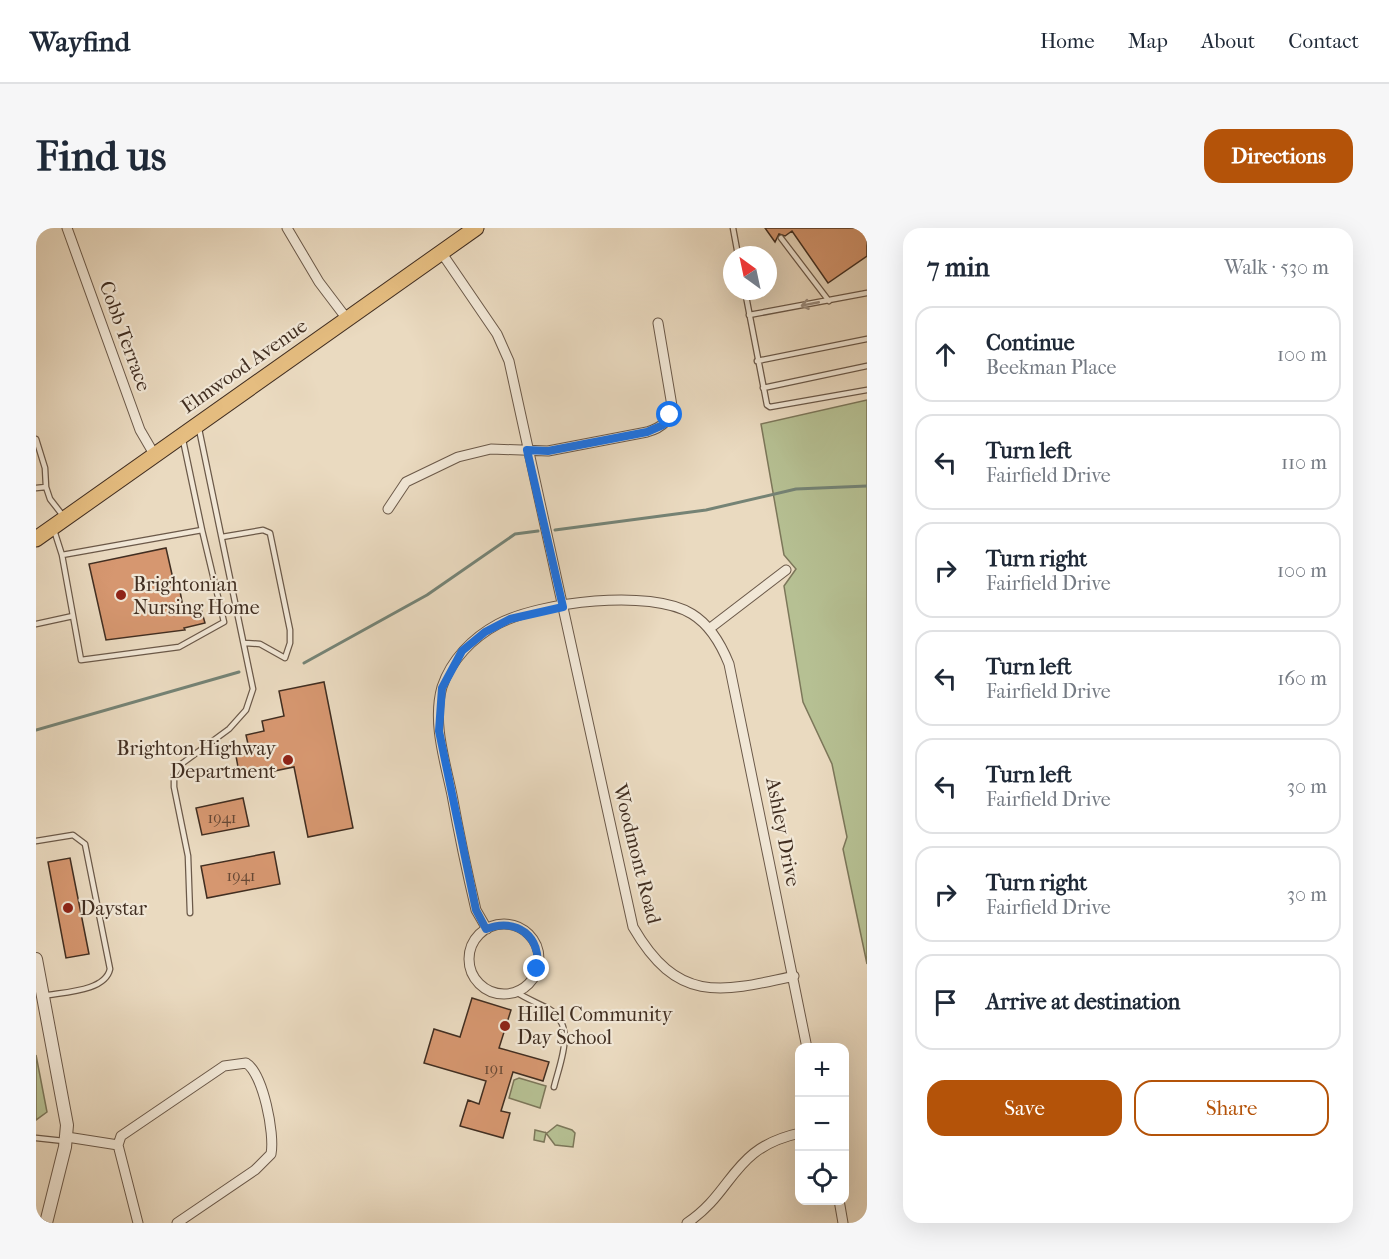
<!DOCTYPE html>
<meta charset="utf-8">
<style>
:root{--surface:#fff;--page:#f6f6f7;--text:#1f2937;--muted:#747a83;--line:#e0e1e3;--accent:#b45309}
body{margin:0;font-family:"IM FELL French Canon",serif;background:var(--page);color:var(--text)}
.controls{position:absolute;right:18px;bottom:18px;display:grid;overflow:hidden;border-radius:12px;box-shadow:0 6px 24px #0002}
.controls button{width:54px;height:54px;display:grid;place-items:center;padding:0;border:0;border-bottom:2px solid var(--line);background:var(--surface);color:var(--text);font:30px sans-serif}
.compass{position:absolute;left:687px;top:18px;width:54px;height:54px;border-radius:50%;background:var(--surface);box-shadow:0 6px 24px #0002;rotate:327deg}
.stop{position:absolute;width:18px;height:18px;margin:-14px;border:4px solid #1a73e8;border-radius:50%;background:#fff}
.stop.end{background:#1a73e8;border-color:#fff;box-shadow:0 2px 6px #0008}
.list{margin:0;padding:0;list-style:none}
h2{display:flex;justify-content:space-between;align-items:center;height:78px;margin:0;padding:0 24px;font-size:26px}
h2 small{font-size:20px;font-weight:400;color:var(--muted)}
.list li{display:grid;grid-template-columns:39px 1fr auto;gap:18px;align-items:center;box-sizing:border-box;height:96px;margin:0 12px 12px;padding:0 12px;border:2px solid var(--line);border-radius:18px}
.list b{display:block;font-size:22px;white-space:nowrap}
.list p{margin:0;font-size:20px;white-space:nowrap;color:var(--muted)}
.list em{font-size:20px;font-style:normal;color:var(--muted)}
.actions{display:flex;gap:12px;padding:18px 24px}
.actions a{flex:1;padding:14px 0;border:2px solid var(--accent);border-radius:18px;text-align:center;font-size:21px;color:var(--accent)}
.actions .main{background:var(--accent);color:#fff}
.icon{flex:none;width:33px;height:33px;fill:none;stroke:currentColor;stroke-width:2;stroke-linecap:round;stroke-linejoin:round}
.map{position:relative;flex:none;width:831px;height:995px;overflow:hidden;border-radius:18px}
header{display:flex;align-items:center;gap:36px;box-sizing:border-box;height:84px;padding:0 30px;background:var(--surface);border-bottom:2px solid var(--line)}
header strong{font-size:28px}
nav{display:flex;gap:33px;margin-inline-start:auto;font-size:21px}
.intro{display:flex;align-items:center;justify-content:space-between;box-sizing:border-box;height:144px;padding:0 36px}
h1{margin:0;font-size:42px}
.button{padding:15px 27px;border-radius:18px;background:var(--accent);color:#fff;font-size:21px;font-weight:700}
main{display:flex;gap:36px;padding:0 36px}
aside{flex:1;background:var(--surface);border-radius:18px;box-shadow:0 6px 24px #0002}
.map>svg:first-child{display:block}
.green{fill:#b6c093;stroke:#7c775a;stroke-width:1.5}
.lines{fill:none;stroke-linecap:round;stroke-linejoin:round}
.stream{stroke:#758375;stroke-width:3}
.building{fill:#d69770;stroke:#412e21;stroke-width:1.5}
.service-casing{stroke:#6b5949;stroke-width:7}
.minor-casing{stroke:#6b5949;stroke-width:11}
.tertiary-casing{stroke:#6b5949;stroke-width:14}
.primary-casing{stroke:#412e21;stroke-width:17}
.service{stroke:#f1e7d6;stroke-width:4.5}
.minor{stroke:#f1e7d6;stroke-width:9}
.tertiary{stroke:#f1e7d6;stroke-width:12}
.primary{stroke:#e5bd80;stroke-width:15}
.oneway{stroke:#998a7c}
.route{stroke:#1a73e8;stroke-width:8}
.poi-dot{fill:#8f2418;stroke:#f1e7d6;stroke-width:2}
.labels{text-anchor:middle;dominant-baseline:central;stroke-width:4.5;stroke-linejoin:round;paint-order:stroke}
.number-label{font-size:16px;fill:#664835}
.street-label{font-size:20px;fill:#412e21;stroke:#f1e7d6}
.poi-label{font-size:20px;fill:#412e21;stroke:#f1e7d6;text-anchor:start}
</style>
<header>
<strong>Wayfind</strong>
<nav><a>Home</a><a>Map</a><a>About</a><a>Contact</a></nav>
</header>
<div class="intro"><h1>Find us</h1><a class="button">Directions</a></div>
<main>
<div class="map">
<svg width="831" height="995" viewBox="0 0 831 995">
<rect width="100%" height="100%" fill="#eadac0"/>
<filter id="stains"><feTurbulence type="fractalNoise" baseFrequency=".00333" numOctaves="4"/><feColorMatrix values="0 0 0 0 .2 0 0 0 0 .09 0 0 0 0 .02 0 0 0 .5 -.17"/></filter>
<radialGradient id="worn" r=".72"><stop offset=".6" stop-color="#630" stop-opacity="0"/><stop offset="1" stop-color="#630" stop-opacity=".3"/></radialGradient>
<path class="green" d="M831,172V736L807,621L811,609L796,536L767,474L748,358L760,341L748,327L725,196Z
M0,827L11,884L0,892Z
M483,850L510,858L504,880L473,870L478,852Z
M521,897L536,902L539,905L537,919L519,917L510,905L508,914L498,912L499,902L511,905Z"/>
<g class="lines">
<path class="stream" d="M519,302L670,282L760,261L831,258
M268,435L391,367L479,306L502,303
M0,502L203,444"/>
</g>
<path class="building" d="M729,0H824L831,10V28L792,55L756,3L749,8L743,6L739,14Z
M130,320L140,364L144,363L148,385L165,381L169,395L148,400L149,402L70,412L53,336Z
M288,454L317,600L272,609L258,539L204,550L200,528L214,525L210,507L228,503L226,493L248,488L243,463Z
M207,570L213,598L166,607L160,580Z
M238,624L244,656L171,670L165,638Z
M34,630L53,726L30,730L12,634Z
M436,770L475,782L463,820L513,834L507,853L477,844L465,883L474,885L467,910L424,898L432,872L443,876L450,853L388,835L398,801L424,809Z"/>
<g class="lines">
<g class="service-casing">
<path id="service" d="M697,0L702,27
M745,10L793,73
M709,63L731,177L734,179L831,162
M713,87L831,65
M721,133L831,111
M727,160L831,138
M0,211L9,240L10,259
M0,260L10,259L14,271L28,289
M18,302L26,327L166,302L147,212
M186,309L227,302L234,305L254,402V415L249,430L224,416L209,415
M26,327L45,432L143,419L188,394L166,302
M0,396L37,388
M0,613L37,607L49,616L74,741C69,764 26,764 7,768
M154,685L152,628L138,559V547L144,537L193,501L210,482L217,461L163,201
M480,764C491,771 502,775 513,781C541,798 524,834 518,859
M0,910L28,913"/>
</g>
<g class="minor-casing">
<path id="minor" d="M31,0L104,202L118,226
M251,0L283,54L311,91
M405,24L461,106L473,133L597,699C641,775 683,765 758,748
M352,281L370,254L422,229L455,221L512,223L611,204C625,200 635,192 636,178L622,95
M673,401L750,342
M433 731a35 35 0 1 1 70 0a35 35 0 1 1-70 0Z
M451,701L440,682C431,644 423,606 416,567C409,533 396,494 406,459C415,432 436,410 462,396C504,374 614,360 656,386C674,397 685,416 693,436L771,820
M31,909L82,917
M803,972L807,995
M102,995L82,917L85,908L188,838L210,835C227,845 239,906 235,926L219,942L141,995
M651,995C699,963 695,920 764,905"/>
</g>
<g class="tertiary-casing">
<path id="tertiary" d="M0,731L31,897L29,919L10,995"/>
</g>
<g class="primary-casing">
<path id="primary" d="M0,311L440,0"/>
</g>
<use href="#service" class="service"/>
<use href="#minor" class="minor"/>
<use href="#tertiary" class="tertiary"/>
<use href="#primary" class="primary"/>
</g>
<defs><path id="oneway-shaft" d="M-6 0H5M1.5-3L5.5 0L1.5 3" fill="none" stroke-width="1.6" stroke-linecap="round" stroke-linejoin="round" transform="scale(1.5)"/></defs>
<use class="oneway" href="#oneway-shaft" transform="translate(774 76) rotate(169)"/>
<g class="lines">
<path class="route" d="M501,741C506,709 481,689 450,701L440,682L403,503L406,460L426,423L449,404L474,391L527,379L491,222L512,223L611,204L627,197L634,187"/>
</g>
<g class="poi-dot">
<circle cx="85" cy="367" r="6"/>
<circle cx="252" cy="532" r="6"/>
<circle cx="32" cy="680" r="6"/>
<circle cx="469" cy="798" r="6"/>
</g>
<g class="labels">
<g class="number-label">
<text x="186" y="589">1941</text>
<text x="205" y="647">1941</text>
<text x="458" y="840">191</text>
</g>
<g class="street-label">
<text transform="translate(89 108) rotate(70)">Cobb Terrace</text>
<text transform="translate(208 138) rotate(-35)">Elmwood Avenue</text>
<text transform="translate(747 604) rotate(79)">Ashley Drive</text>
<text transform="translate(601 626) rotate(76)">Woodmont Road</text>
</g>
<g class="poi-label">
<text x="97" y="356">Brightonian<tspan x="97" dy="23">Nursing Home</tspan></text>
<text x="240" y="520" text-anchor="end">Brighton Highway<tspan x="240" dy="23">Department</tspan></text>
<text x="44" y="680">Daystar</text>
<text x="481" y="786">Hillel Community<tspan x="481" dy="23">Day School</tspan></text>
</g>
</g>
<rect width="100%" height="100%" filter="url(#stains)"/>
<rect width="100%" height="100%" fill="url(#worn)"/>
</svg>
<div class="controls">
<button>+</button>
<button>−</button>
<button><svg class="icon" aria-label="locate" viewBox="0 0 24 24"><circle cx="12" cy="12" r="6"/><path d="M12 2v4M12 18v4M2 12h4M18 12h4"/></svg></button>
</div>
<svg class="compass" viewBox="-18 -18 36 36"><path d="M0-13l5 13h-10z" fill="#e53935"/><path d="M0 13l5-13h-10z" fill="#747a83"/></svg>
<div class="stop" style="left:634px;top:187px"></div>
<div class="stop end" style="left:501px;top:741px"></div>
</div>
<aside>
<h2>7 min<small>Walk · 530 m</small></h2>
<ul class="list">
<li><svg class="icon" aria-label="ahead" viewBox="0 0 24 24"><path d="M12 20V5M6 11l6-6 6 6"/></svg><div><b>Continue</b><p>Beekman Place</p></div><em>100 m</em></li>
<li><svg class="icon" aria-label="left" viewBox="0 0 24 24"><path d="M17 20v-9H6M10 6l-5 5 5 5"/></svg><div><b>Turn left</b><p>Fairfield Drive</p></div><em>110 m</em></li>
<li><svg class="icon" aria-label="right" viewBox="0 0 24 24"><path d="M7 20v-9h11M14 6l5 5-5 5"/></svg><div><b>Turn right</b><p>Fairfield Drive</p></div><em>100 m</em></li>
<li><svg class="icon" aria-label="left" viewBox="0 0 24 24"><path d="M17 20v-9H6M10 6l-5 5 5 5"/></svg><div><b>Turn left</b><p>Fairfield Drive</p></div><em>160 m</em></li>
<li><svg class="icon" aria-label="left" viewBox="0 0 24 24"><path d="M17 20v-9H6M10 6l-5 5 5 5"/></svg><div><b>Turn left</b><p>Fairfield Drive</p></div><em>30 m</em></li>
<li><svg class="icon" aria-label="right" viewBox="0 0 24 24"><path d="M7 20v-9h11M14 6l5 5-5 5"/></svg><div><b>Turn right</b><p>Fairfield Drive</p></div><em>30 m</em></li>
<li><svg class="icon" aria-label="arrive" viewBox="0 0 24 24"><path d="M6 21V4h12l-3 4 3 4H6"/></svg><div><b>Arrive at destination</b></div></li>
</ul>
<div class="actions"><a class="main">Save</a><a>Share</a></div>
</aside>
</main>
